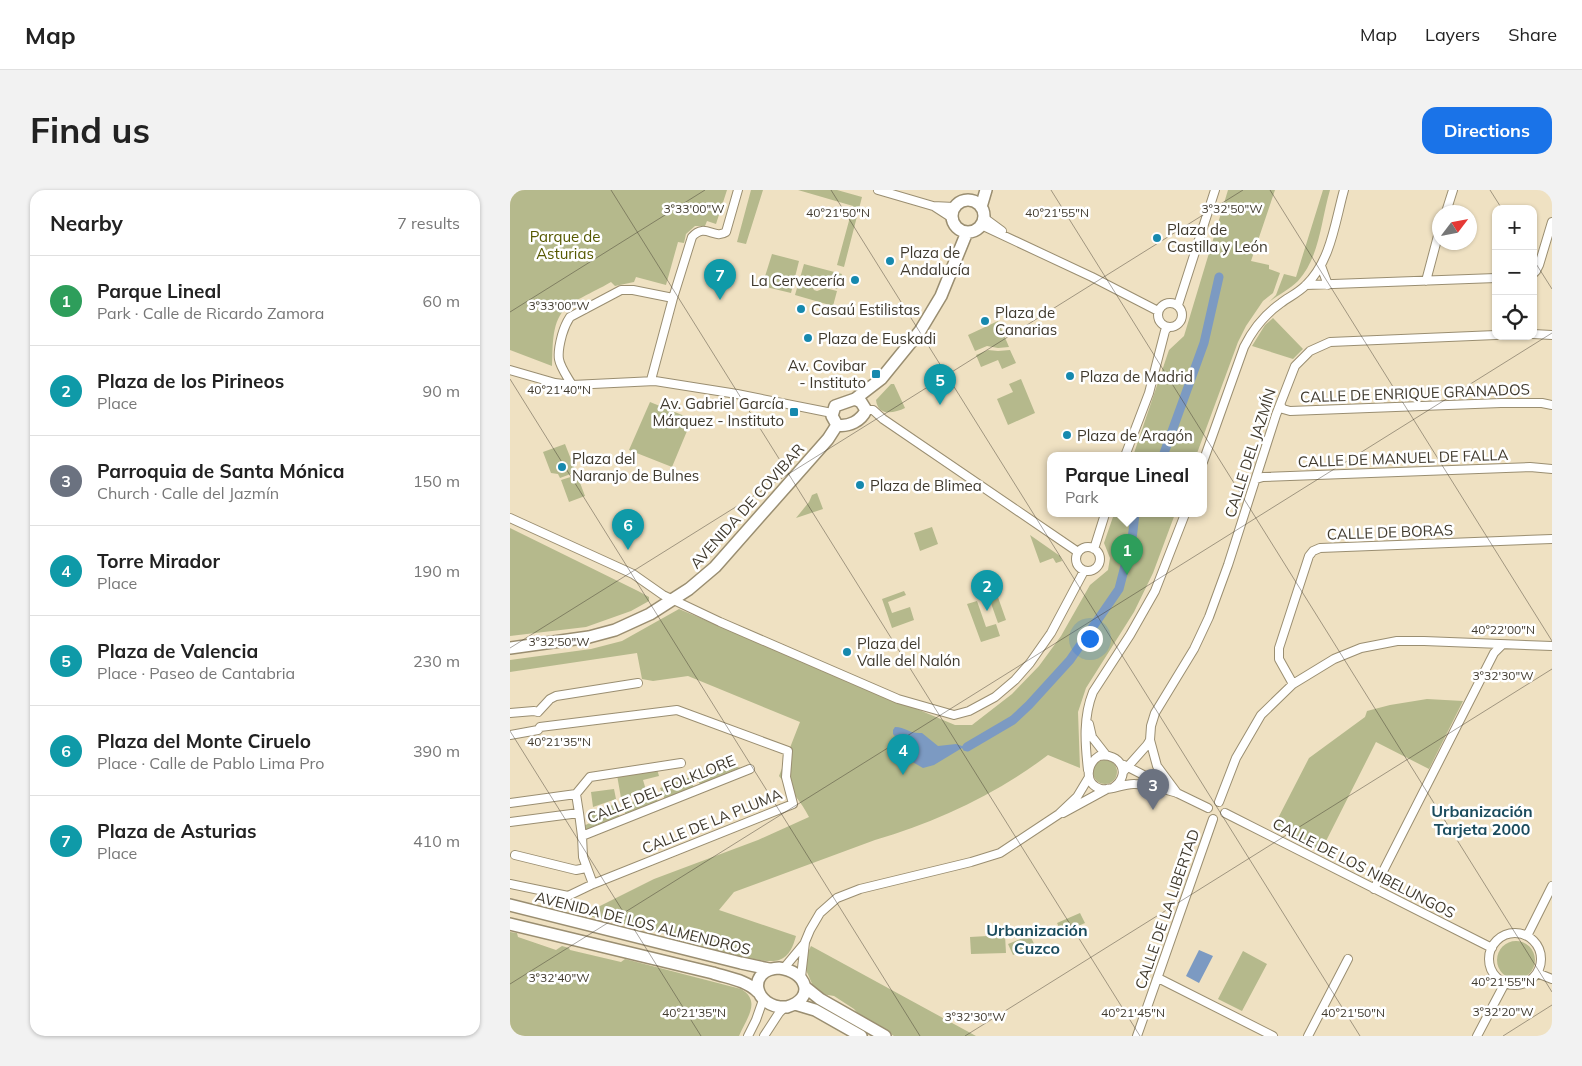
<!DOCTYPE html>
<meta charset="utf-8">
<style>
:root{--surface:#fff;--page:#f2f2f2;--text:#222;--muted:#767676;--line:#e0e0e0;--accent:#1a73e8}
body{margin:0;font-family:Mulish,sans-serif;background:var(--page);color:var(--text)}
.controls{position:absolute;right:15px;top:15px;display:grid;overflow:hidden;border-radius:10px;box-shadow:0 1px 4px #0004}
.controls button{width:45px;height:45px;display:grid;place-items:center;padding:0;border:0;border-bottom:1px solid var(--line);background:var(--surface);color:var(--text);font:25px sans-serif}
.compass{position:absolute;left:922px;top:15px;width:45px;height:45px;border-radius:50%;background:var(--surface);box-shadow:0 1px 4px #0004;rotate:58deg}
.you{position:absolute;left:579px;top:448px;width:18px;height:18px;margin:-12px;border:4px solid #fff;border-radius:50%;background:#1a73e8;box-shadow:0 0 0 8px #1a73e833}
.badge{display:grid;place-items:center;width:32px;height:32px;border-radius:50%;background:var(--accent);color:#fff;font-size:16px;font-weight:700}
.pin{position:absolute;translate:-50% -41px;filter:drop-shadow(0 1px 2px #0008)}
.pin::after{content:'';position:absolute;top:26px;width:18px;height:15px;background:inherit;clip-path:polygon(0 0,100% 0,50% 100%)}
.popup{position:absolute;left:537px;top:262px;width:160px;height:65px;box-sizing:border-box;display:grid;place-content:center;border-radius:10px;background:var(--surface);filter:drop-shadow(0 1px 4px #0005);font-size:16px;white-space:nowrap;color:var(--muted)}
.popup b{font-size:19px;color:var(--text)}
.popup::after{content:'';position:absolute;left:50%;top:100%;margin-left:-10px;border:10px solid transparent;border-top-color:var(--surface)}
.list{margin:0;padding:0;list-style:none}
h2{display:flex;justify-content:space-between;align-items:center;height:65px;margin:0;padding:0 20px;font-size:21px}
h2 small{font-size:16px;font-weight:400;color:var(--muted)}
.list li{display:grid;grid-template-columns:32px 1fr auto;gap:15px;align-items:center;box-sizing:border-box;height:90px;padding:0 20px;border-top:1px solid var(--line)}
.list b{display:block;font-size:19px;white-space:nowrap}
.list p{margin:0;font-size:16px;white-space:nowrap;color:var(--muted)}
.list em{font-size:16px;font-style:normal;color:var(--muted)}
.icon{flex:none;width:28px;height:28px;fill:none;stroke:currentColor;stroke-width:2;stroke-linecap:round;stroke-linejoin:round}
.map{position:relative;flex:none;width:1042px;height:846px;overflow:hidden;border-radius:15px}
header{display:flex;align-items:center;gap:30px;box-sizing:border-box;height:70px;padding:0 25px;background:var(--surface);border-bottom:1px solid var(--line)}
header strong{font-size:24px}
nav{display:flex;gap:28px;margin-inline-start:auto;font-size:18px}
.intro{display:flex;align-items:center;justify-content:space-between;box-sizing:border-box;height:120px;padding:0 30px}
h1{margin:0;font-size:35px}
.button{padding:12px 22px;border-radius:15px;background:var(--accent);color:#fff;font-size:18px;font-weight:700}
main{display:flex;gap:30px;padding:0 30px}
aside{flex:1;background:var(--surface);border-radius:15px;box-shadow:0 1px 4px #0004}
.map>svg:first-child{display:block}
.green{fill:#b5b98c}
.water{fill:#7c9ac2}
.lines{fill:none;stroke-linecap:round;stroke-linejoin:round}
.canal{stroke:#7c9ac2;stroke-width:9}
.street-casing{stroke:#9a8e71;stroke-width:10}
.secondary-casing{stroke:#9a8e71;stroke-width:14}
.street{stroke:#fff;stroke-width:8}
.secondary{stroke:#fff;stroke-width:11}
.ticks{fill:none;stroke:#403a2e;stroke-width:1;stroke-opacity:0.45}
.poi-dot{fill:#1689ae;stroke:#fff;stroke-width:2}
.labels{text-anchor:middle;dominant-baseline:central;stroke-width:5;stroke-linejoin:round;paint-order:stroke}
.poi-label{font-size:15px;fill:#403a2e;stroke:#fff;text-anchor:start}
.park-label{font-size:15px;fill:#565900;stroke:#fff}
.street-label{font-size:15px;fill:#403a2e;stroke:#fff}
.neighbourhood-label{font-size:16px;font-weight:bold;fill:#1b4c5e;stroke:#fff}
.ticks-label{font-size:12px;text-anchor:middle;fill:#403a2e;stroke:#fff;stroke-width:5;stroke-linejoin:round;paint-order:stroke}
</style>
<header>
<strong>Map</strong>
<nav><a>Map</a><a>Layers</a><a>Share</a></nav>
</header>
<div class="intro"><h1>Find us</h1><a class="button">Directions</a></div>
<main>
<aside>
<h2>Nearby<small>7 results</small></h2>
<ul class="list">
<li><span class="badge" style="background:#2e9e5b">1</span><div><b>Parque Lineal</b><p>Park · Calle de Ricardo Zamora</p></div><em>60 m</em></li>
<li><span class="badge" style="background:#0f9aa8">2</span><div><b>Plaza de los Pirineos</b><p>Place</p></div><em>90 m</em></li>
<li><span class="badge" style="background:#6b7280">3</span><div><b>Parroquia de Santa Mónica</b><p>Church · Calle del Jazmín</p></div><em>150 m</em></li>
<li><span class="badge" style="background:#0f9aa8">4</span><div><b>Torre Mirador</b><p>Place</p></div><em>190 m</em></li>
<li><span class="badge" style="background:#0f9aa8">5</span><div><b>Plaza de Valencia</b><p>Place · Paseo de Cantabria</p></div><em>230 m</em></li>
<li><span class="badge" style="background:#0f9aa8">6</span><div><b>Plaza del Monte Ciruelo</b><p>Place · Calle de Pablo Lima Pro</p></div><em>390 m</em></li>
<li><span class="badge" style="background:#0f9aa8">7</span><div><b>Plaza de Asturias</b><p>Place</p></div><em>410 m</em></li>
</ul>
</aside>
<div class="map">
<svg width="1042" height="846" viewBox="0 0 1042 846">
<rect width="100%" height="100%" fill="#efe1c2"/>
<path class="green" d="M0,0H217L206,34L197,31L195,36H185L176,44L174,53L168,52L156,95L126,87L124,92L105,96L101,92C90,99 61,111 54,120C41,134 43,159 42,176L0,160Z
M241,0H253L236,54L227,52Z
M288,0H327L352,7L334,77L327,75L343,16Z
M718,0H765L741,71L759,75V79L770,83L763,103L753,111L736,136L728,152L686,266H623L659,160L674,146Z
M813,0H820C811,30 810,67 788,91C780,99 768,105 759,112L766,105L774,84L786,87Z
M262,64L289,71L281,103L252,96Z
M294,74L332,84L327,99L315,95V91L309,87L302,91L290,88Z
M289,91L301,94L304,100L307,101L315,98L327,101L323,116L285,105Z
M763,128L793,159L783,169L742,156L755,135Z
M488,131L499,157L488,158L477,156L465,161L458,145Z
M478,160L488,161L500,160L506,173L492,179L488,170L471,177L466,165Z
M511,189L525,223L498,235L487,209L503,202L499,194Z
M381,194H384L395,218C384,223 368,227 366,210Z
M140,212L182,229L162,277L119,260Z
M55,254L66,282L50,288L48,284L41,283L33,262Z
M67,285L75,306L59,312L51,290Z
M307,303L313,319L286,328L299,312L302,305Z
M604,324H665L643,383L624,422L576,498L568,522L570,578L538,565C487,604 427,632 365,650L224,702L209,720L286,746C283,756 280,766 269,770C254,776 196,756 178,752L175,749L102,731L72,725L144,689L248,650L299,627C291,611 280,600 269,586L290,532L178,486L143,491L132,489L127,463L0,482V470L81,459L112,451L169,419L445,535H462L502,504L529,476L551,446L580,395L598,380L600,368L594,353Z
M422,337L428,354L410,361L404,343Z
M0,338L128,401L139,407V411L121,421L76,437L0,446Z
M520,345L550,366L552,371L546,373L543,368L530,373Z
M483,393L496,430L488,433L477,402L466,406L464,400Z
M394,401L396,405L378,412L382,423L400,417L404,430L382,438L372,409Z
M467,411L476,437L486,434L490,446L471,452L457,414Z
M917,509L953,511L919,579L866,552L811,661L764,636L799,568L855,527L857,521L880,515Z
M583 582a12 12 0 1 1 24 0a12 12 0 1 1-24 0Z
M215,574L235,579L191,597L186,585Z
M147,579L149,586L133,590L136,600L113,609L111,608L107,585Z
M180,587L184,599L155,610L150,598Z
M104,599L106,609L83,617L81,602Z
M145,604L148,612L116,626L113,615Z
M105,614L110,628L75,641L73,636L80,633L83,622Z
M570,723L575,733L552,743L547,733Z
M0,742L7,743L8,747L46,760L52,756L59,758L60,760L111,772L115,769L231,799C252,811 236,829 229,846H0Z
M495,745L496,763L461,764L460,747Z
M520,745L525,756L503,765L498,754Z
M987 770a19 19 0 1 1 38 0a19 19 0 1 1-38 0Z
M301,756L466,846H384L351,827L344,819L324,806L312,804L303,796L296,780L297,764Z
M733,761L757,774L732,821L708,809Z"/>
<path class="water" d="M385,537C396,537 399,544 412,543L428,556L446,554L452,556L456,555L458,558L454,561L452,558L424,575L413,578L399,570L398,561L383,544V540Z
M689,760L703,766L689,793L676,786Z"/>
<g class="lines">
<path class="canal" d="M653,266L694,153L709,87
M457,557L503,530L519,515L560,470L609,399L622,349L625,324"/>
<g class="street-casing">
<path id="street" d="M368,0L423,16L444,17
M425,17L442,28
M936,22L943,0
M473,27L492,41
M471,35L582,87L648,121
M811,76L818,95
M1023,84L1026,81L1029,75L1042,32
M916,91L929,42
M796,95L986,88
M648 125a12 12 0 1 1 24 0a12 12 0 1 1-24 0Z
M668,115L705,0
M1023,144L1042,145
M0,180L45,193L62,195L145,191L227,204L322,223
M141,190L163,108L182,47C195,32 204,50 216,42L228,0
M62,195C49,173 45,171 52,145C54,138 56,133 60,127L111,100H123L163,108
M770,215L773,219L780,221L991,213H1032L1042,215
M356,220H363L373,229L568,362
M615,266L639,203L655,141L658,137
M693,272L734,157C743,139 754,125 771,113C779,107 788,103 796,95C821,71 825,32 834,0
M746,289L753,287L1020,277L1042,279
M0,328L123,384L153,405L210,432L388,509L444,525L459,521L485,507L505,490L520,473L541,443L574,381
M566 369a12 12 0 1 1 24 0a12 12 0 1 1-24 0Z
M584,359L595,324
M783,494L769,469V458L799,366L803,361L810,358L1042,349
M28,522L40,509L46,506L128,493
M0,523L24,521L28,522
M579,534L582,547L596,565
M0,545L28,540L30,537L167,520L278,561L276,587L283,614L83,694L58,706L0,694
M640,550L647,576L667,603
M614,575L655,596
M578,580C575,553 573,527 583,502L620,445L645,401L675,324
M613,582L637,555L640,550L641,536L645,523L684,459L699,427L718,375L766,225L785,176L800,161L820,152L986,145
M604,597C622,584 610,562 589,566C577,573 573,594 591,599C601,601 614,593 625,594C640,594 654,599 667,603
M665,602L698,618
M66,604L80,587L171,573
M709,612L726,568L751,525L783,494L824,469L851,458L887,451H914L1042,456
M0,613L66,604L69,623L0,632
M69,623L72,646L73,667L83,694
M553,623L597,599
M715,623L982,758
M72,646L240,579
M5,665L66,680L76,678
M864,699L984,463L992,455
M979 769a26 26 0 1 1 52 0a26 26 0 1 1-52 0Z
M1017,746L1042,696
M274,778L294,754
M1027,783L1042,789
M291,787L295,752L300,740L310,723L327,708L350,699L461,672L490,663L549,624L567,607L579,587
M648,788L763,846
M238,846L246,830L253,810
M254,846L269,823L274,818
M627,846L703,629
M798,846L838,769
M967,846L995,793"/>
</g>
<g class="secondary-casing">
<path id="secondary" d="M442 26a16 16 0 1 1 32 0a16 16 0 1 1-32 0Z
M471,17L476,0
M345,209L351,212L356,220C351,231 339,237 327,235L322,226L325,216L345,209L371,189L410,141L431,106L457,42
M0,458L79,447L105,440L140,424L179,399L205,377L318,249L327,235
M0,715L231,773L259,779
M0,734L203,783C218,788 236,790 248,802
M269,778C296,781 307,808 277,817C243,819 236,779 269,778Z
M295,797L310,809L375,846
M285,814L305,820L351,846"/>
</g>
<use href="#street" class="street"/>
<use href="#secondary" class="secondary"/>
</g>
<path class="ticks" d="M101,0L630,846M321,0L850,846M541,0L1042,802M760,0L1042,451M980,0L992,19M1023,69L1042,99M0,122L195,0M0,189L410,846M0,458L733,0M0,541L191,846M0,794L1042,143M455,846L1042,479M993,846L1042,815"/>
<g class="poi-dot">
<circle cx="647" cy="48" r="5"/>
<circle cx="380" cy="71" r="5"/>
<circle cx="345" cy="90" r="5"/>
<circle cx="291" cy="119" r="5"/>
<circle cx="475" cy="131" r="5"/>
<circle cx="298" cy="148" r="5"/>
<rect x="361" y="179" width="10" height="10" rx="2.5"/>
<circle cx="560" cy="186" r="5"/>
<rect x="279" y="217" width="10" height="10" rx="2.5"/>
<circle cx="557" cy="245" r="5"/>
<circle cx="52" cy="277" r="5"/>
<circle cx="350" cy="295" r="5"/>
<circle cx="337" cy="462" r="5"/>
</g>
<g class="labels">
<g class="poi-label">
<text x="657" y="39">Plaza de<tspan x="657" dy="17">Castilla y León</tspan></text>
<text x="390" y="62">Plaza de<tspan x="390" dy="17">Andalucía</tspan></text>
<text x="335" y="90" text-anchor="end">La Cervecería</text>
<text x="301" y="119">Casaú Estilistas</text>
<text x="485" y="122">Plaza de<tspan x="485" dy="17">Canarias</tspan></text>
<text x="308" y="148">Plaza de Euskadi</text>
<text x="356" y="175" text-anchor="end">Av. Covibar<tspan x="356" dy="17">- Instituto</tspan></text>
<text x="570" y="186">Plaza de Madrid</text>
<text x="274" y="213" text-anchor="end">Av. Gabriel García<tspan x="274" dy="17">Márquez - Instituto</tspan></text>
<text x="567" y="245">Plaza de Aragón</text>
<text x="62" y="268">Plaza del<tspan x="62" dy="17">Naranjo de Bulnes</tspan></text>
<text x="360" y="295">Plaza de Blimea</text>
<text x="347" y="453">Plaza del<tspan x="347" dy="17">Valle del Nalón</tspan></text>
</g>
<g class="park-label">
<text x="55" y="46">Parque de<tspan x="55" dy="17">Asturias</tspan></text>
</g>
<g class="street-label">
<text transform="translate(905 203) rotate(-2)">CALLE DE ENRIQUE GRANADOS</text>
<text transform="translate(740 263) rotate(-72)">CALLE DEL JAZMÍN</text>
<text transform="translate(893 268) rotate(-2)">CALLE DE MANUEL DE FALLA</text>
<text transform="translate(237 316) rotate(-48)">AVENIDA DE COVIBAR</text>
<text transform="translate(880 342) rotate(-2)">CALLE DE BORAS</text>
<text transform="translate(151 599) rotate(-22)">CALLE DEL FOLKLORE</text>
<text transform="translate(202 631) rotate(-22)">CALLE DE LA PLUMA</text>
<text transform="translate(854 678) rotate(27)">CALLE DE LOS NIBELUNGOS</text>
<text transform="translate(657 719) rotate(-71)">CALLE DE LA LIBERTAD</text>
<text transform="translate(133 733) rotate(14)">AVENIDA DE LOS ALMENDROS</text>
</g>
<g class="neighbourhood-label">
<text x="972" y="621">Urbanización<tspan x="972" dy="18">Tarjeta 2000</tspan></text>
<text x="527" y="740">Urbanización<tspan x="527" dy="18">Cuzco</tspan></text>
</g>
</g>
<g class="ticks-label">
<text x="184" y="23">3°33'00"W</text>
<text x="722" y="23">3°32'50"W</text>
<text x="328" y="27">40°21'50"N</text>
<text x="547" y="27">40°21'55"N</text>
<text x="49" y="120">3°33'00"W</text>
<text x="49" y="204">40°21'40"N</text>
<text x="993" y="444">40°22'00"N</text>
<text x="49" y="456">3°32'50"W</text>
<text x="993" y="490">3°32'30"W</text>
<text x="49" y="556">40°21'35"N</text>
<text x="49" y="792">3°32'40"W</text>
<text x="993" y="796">40°21'55"N</text>
<text x="993" y="826">3°32'20"W</text>
<text x="184" y="827">40°21'35"N</text>
<text x="623" y="827">40°21'45"N</text>
<text x="843" y="827">40°21'50"N</text>
<text x="465" y="831">3°32'30"W</text>
</g>
</svg>
<div class="controls">
<button>+</button>
<button>−</button>
<button><svg class="icon" aria-label="locate" viewBox="0 0 24 24"><circle cx="12" cy="12" r="6"/><path d="M12 2v4M12 18v4M2 12h4M18 12h4"/></svg></button>
</div>
<svg class="compass" viewBox="-18 -18 36 36"><path d="M0-13l5 13h-10z" fill="#e53935"/><path d="M0 13l5-13h-10z" fill="#767676"/></svg>
<div class="you"></div>
<div class="pin badge" style="left:617px;top:385px;background:#2e9e5b">1</div>
<div class="popup"><b>Parque Lineal</b>Park</div>
<div class="pin badge" style="left:477px;top:421px;background:#0f9aa8">2</div>
<div class="pin badge" style="left:643px;top:620px;background:#6b7280">3</div>
<div class="pin badge" style="left:393px;top:585px;background:#0f9aa8">4</div>
<div class="pin badge" style="left:430px;top:215px;background:#0f9aa8">5</div>
<div class="pin badge" style="left:118px;top:360px;background:#0f9aa8">6</div>
<div class="pin badge" style="left:210px;top:110px;background:#0f9aa8">7</div>
</div>
</main>
